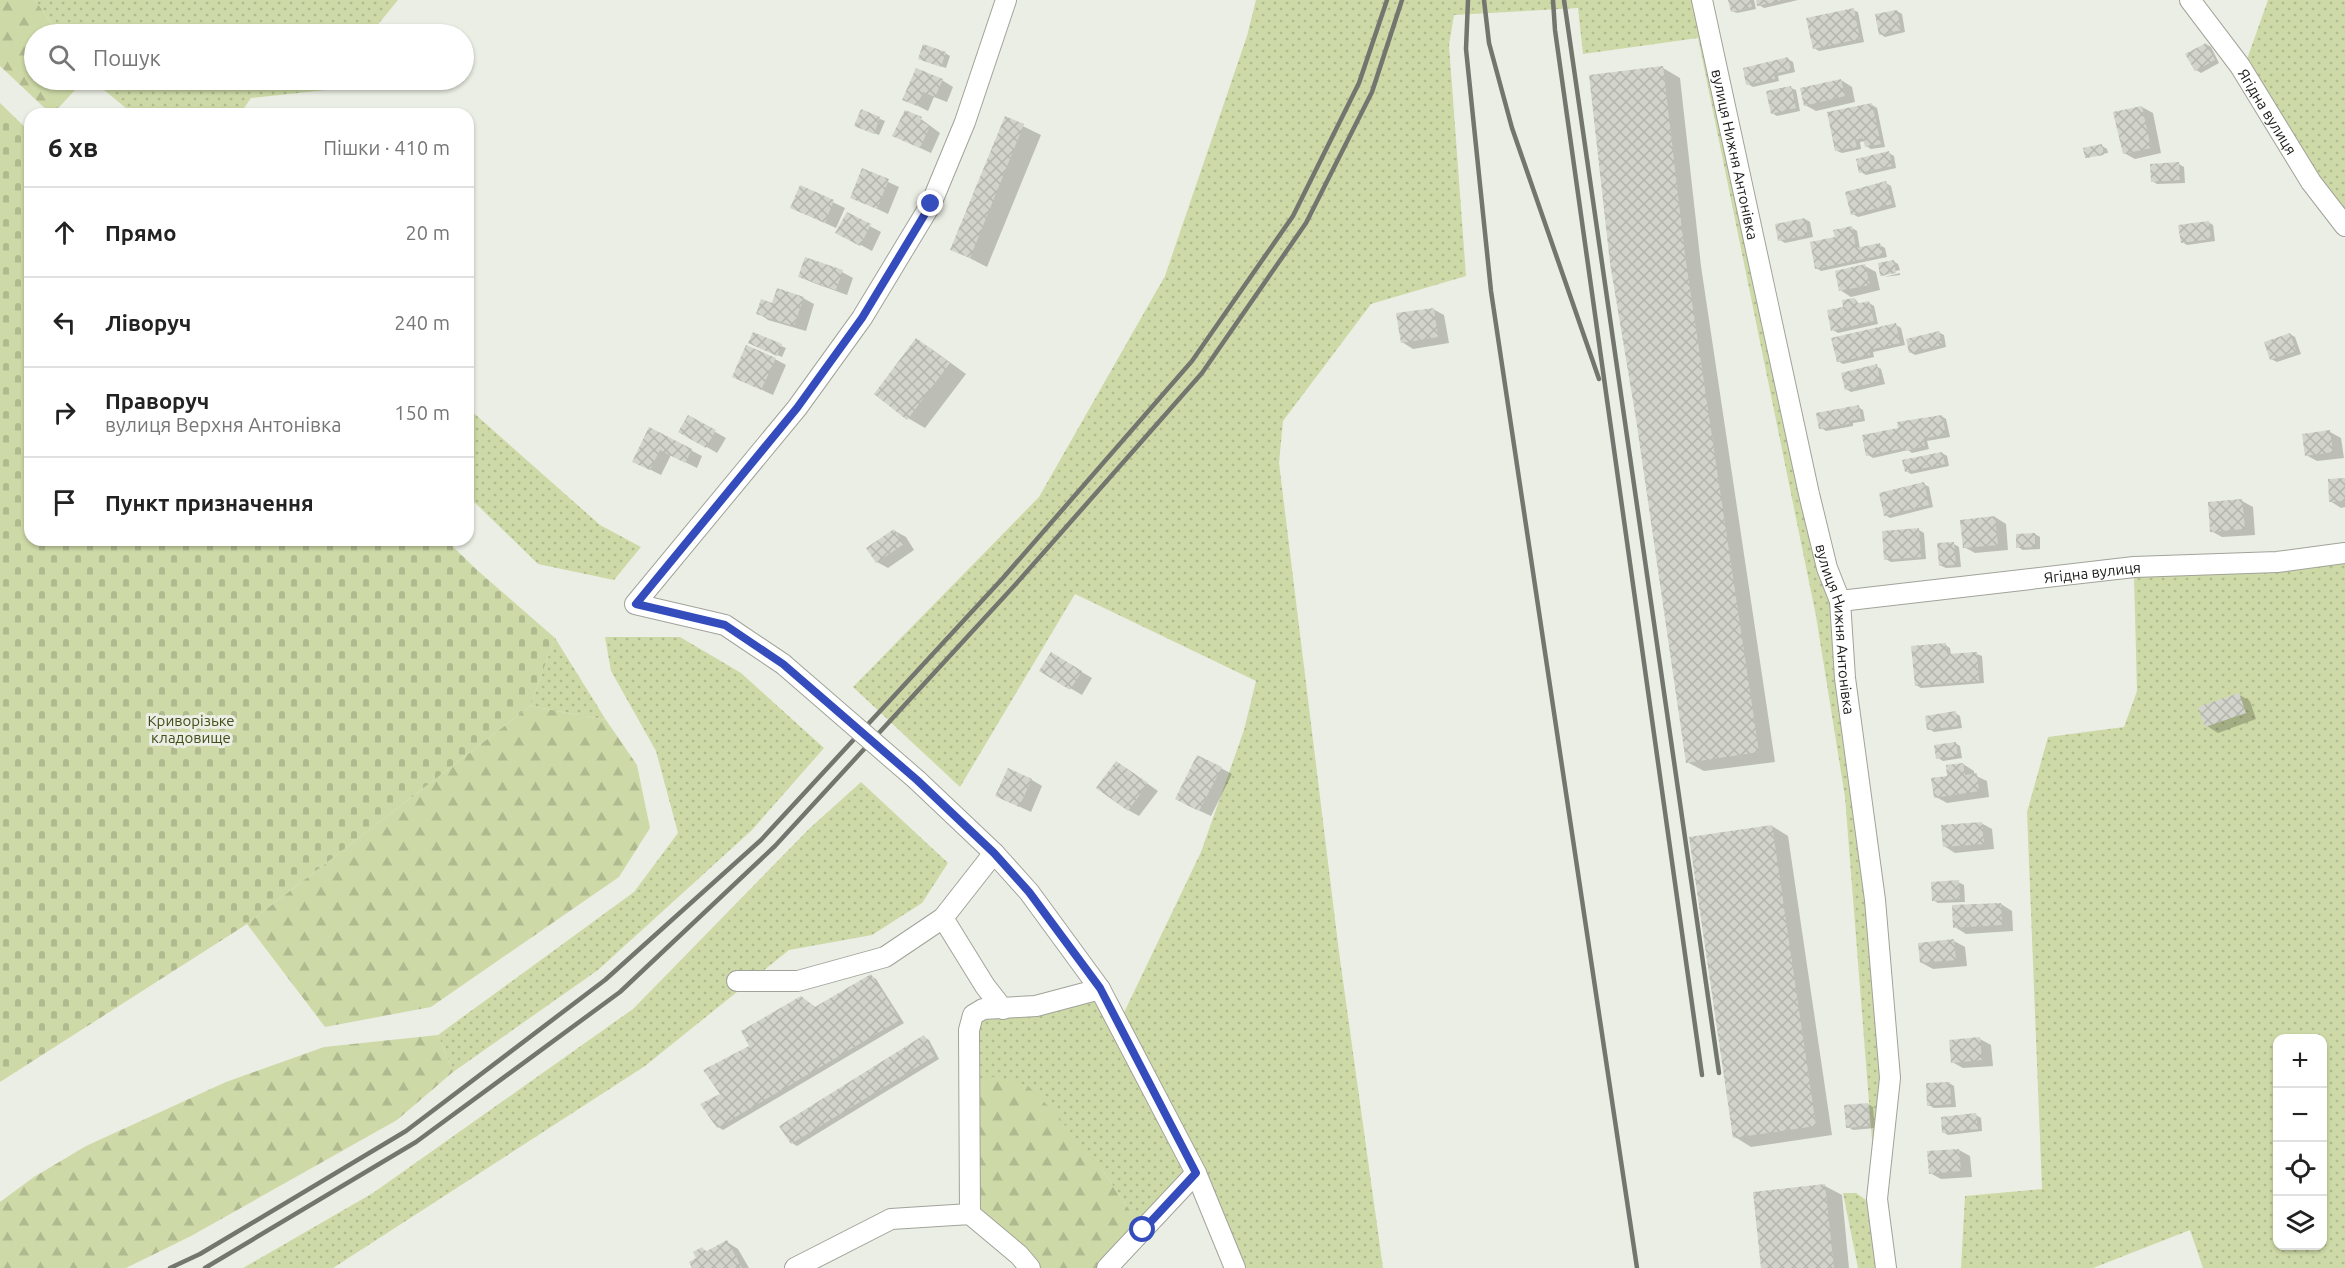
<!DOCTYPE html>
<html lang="uk">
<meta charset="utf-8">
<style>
:root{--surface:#fff;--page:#f6f6f6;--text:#222;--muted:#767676;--line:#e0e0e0}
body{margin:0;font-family:Ubuntu,sans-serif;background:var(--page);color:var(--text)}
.controls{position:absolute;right:18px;bottom:18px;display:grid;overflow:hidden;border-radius:12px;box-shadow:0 2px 4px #0004}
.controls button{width:54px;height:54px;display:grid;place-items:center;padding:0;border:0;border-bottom:2px solid var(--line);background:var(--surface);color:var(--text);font:30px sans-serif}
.stop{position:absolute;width:18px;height:18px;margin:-14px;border:4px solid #354cbd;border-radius:50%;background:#fff}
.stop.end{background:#354cbd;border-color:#fff;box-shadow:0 2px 6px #0008}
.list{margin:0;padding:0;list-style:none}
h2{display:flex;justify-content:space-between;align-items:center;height:78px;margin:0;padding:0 24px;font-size:26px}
h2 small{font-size:20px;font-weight:400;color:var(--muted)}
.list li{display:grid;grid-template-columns:39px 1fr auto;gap:18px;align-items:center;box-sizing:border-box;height:90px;padding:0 24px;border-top:2px solid var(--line)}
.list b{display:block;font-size:22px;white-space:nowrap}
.list p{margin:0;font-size:20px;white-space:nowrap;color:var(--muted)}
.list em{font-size:20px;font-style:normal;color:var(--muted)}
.icon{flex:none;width:33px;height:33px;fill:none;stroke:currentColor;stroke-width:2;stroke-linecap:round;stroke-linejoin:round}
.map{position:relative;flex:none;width:2345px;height:1268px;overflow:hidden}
.search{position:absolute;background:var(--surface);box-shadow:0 2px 4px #0004;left:24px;top:24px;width:450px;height:66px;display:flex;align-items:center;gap:15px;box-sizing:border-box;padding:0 21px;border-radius:33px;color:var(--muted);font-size:22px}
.panel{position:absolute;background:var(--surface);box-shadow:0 2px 4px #0004;left:24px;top:108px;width:450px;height:438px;border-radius:18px}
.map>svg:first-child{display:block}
.grass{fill:url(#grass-dots);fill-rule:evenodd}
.forest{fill:url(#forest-firs)}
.cemetery{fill:url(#cemetery-stones)}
.shadow{fill:#0003}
.building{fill:url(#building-cross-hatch)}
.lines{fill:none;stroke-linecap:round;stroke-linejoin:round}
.street-casing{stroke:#a1a39a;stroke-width:22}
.street{stroke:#fff;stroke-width:20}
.rail{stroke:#73756f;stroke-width:4.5}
.street-bridge-casing{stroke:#a1a39a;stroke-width:22;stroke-linecap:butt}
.street-bridge{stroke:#fff;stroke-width:20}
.route{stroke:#354cbd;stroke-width:8}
.labels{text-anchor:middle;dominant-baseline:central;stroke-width:6;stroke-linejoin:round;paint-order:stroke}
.street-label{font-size:15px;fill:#1a1b18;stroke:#ebeee4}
.park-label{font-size:15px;fill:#434d17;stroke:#ebeee4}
</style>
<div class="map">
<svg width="2345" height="1268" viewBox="0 0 2345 1268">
<defs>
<pattern id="grass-dots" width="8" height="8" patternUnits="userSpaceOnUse" patternTransform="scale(1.5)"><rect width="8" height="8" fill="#cddaa7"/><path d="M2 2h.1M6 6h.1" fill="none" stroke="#afba8f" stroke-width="1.8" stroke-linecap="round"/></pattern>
<pattern id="forest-firs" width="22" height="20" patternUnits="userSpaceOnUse" patternTransform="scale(1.5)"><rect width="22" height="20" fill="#cddaa7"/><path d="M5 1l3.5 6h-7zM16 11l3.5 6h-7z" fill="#afba8f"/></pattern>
<pattern id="cemetery-stones" width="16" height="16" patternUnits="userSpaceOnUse" patternTransform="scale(1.5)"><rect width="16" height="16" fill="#cddaa7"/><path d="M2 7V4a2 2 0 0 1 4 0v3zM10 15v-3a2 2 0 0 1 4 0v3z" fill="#afba8f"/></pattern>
<pattern id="building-cross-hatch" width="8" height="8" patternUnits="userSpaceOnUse" patternTransform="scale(1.5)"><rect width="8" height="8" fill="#d2d4cb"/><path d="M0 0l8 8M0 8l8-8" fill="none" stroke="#b4b5ae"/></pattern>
</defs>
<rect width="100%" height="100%" fill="#ebeee4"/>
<path class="grass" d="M35,0H398L370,34H59Z
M1256,0H1697L1804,496L1830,602L1870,901L1883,1077L1873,1153L1845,797L1816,616L1698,38L1583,54L1578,8L1454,15L1449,45L1466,276L1371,304L1283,421L1279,463L1339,952L1383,1268H1235L1196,1174L1143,1230L1103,1171L968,1090L973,1015L1100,989L1119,1023L1201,852L1244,730L1256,681L1075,594L960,787L853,687L1039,497L1165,276L1247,36Z
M2268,0H2345V216L2316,178L2246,62Z
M92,80H334L326,90L251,98L240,114H133Z
M468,408L600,525L641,547L614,580L538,564L468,496Z
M2345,560V1268H2203L2190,1230L2093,1268H1961L1965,1196L2042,1189L2027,812L2048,737L2124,727L2137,691L2134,575ZM2278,1038H2322V1246H2278Z
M605,637H680L741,673L824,748L752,830L598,970L453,1072L438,1035L634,892L678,833L656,751L611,671Z
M555,638L606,720L530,706Z
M861,782L948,863L922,903L872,935L789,950L645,1066L333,1268H243L373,1193L633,1009L810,828Z
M1843,1193H1856L1869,1202L1878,1268H1858Z"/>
<path class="forest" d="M0,0H35L59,34H34V80H84L53,114H51L0,66Z
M530,706L606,720L637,765L650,828L619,877L431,1007L325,1027L247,924Z
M438,1035L453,1072L397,1120L191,1236L126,1268H0V1202L34,1177L86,1146L226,1082L324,1047Z
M993,1077L1028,1086L1053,1111L1103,1171L1143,1230L1107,1268H1030L970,1214L968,1090Z"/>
<path class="cemetery" d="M0,103L30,132V540H446L477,570L555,638L530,706L247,924L0,1082Z"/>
<path class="shadow" d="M1729,0H1754L1756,9L1737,13L1732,11Z
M1758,0H1798L1764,8L1759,5Z
M1853,10L1858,12L1864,42L1819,51L1814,48Z
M1897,11L1902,14L1905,32L1885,37L1880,34Z
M2206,44L2211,47L2219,63L2201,73L2196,70Z
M945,53L950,56L946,68L925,61Z
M1788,59L1793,62L1795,72L1778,76L1779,81L1753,87L1748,84Z
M1663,68L1680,78L1701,266L1775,762L1704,771L1687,762Z
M942,80L953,87L947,102L934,97L928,111L904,99Z
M1841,80L1852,87L1855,102L1816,111L1805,105Z
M1791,88L1796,90L1800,111L1777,116L1772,113Z
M1872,105L1877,108L1885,147L1871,149L1866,146L1865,141L1860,142L1861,149L1842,153L1837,151Z
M2142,107L2153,113L2161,153L2135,159L2124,153Z
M861,111L885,121L879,135L861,128Z
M1006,118L1041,135L987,267L952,249Z
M921,119L940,133L931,153L905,141Z
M2102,146L2107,149L2108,153L2089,156V158L2087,157Z
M1889,153L1894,156L1896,168L1866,175L1861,172Z
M2179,164L2184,167L2185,183L2157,184L2152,181Z
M863,170L899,187L888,214L852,197Z
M1886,183L1891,186L1896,207L1858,217L1853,214Z
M801,187L845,208L836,228L803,213Z
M847,214L881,232L872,251L848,238Z
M1805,219L1810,222L1813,237L1785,243L1780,240Z
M2208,222L2213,225L2215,241L2187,245L2182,242Z
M1852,228L1857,231L1860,249L1880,245L1885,248L1887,257L1821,271L1816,268L1837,238Z
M1893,261L1898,264L1900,270L1884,274V276L1881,275Z
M1865,266L1876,272L1880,290L1851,297L1840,290Z
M842,272L853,278L847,295L811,282L800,276Z
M1900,273V275L1884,277Z
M803,298L814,304L806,331L768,320L758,313L773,305Z
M1855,299L1860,305L1869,303L1874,306L1878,324L1838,333L1833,330L1845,308Z
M1433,309L1444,315L1449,343L1413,349L1402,342Z
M1896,325L1901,328L1905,345L1873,352L1874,357L1843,364L1838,361Z
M1938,332L1944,335L1946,347L1915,355L1910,352Z
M2290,334L2295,337L2301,354L2277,362L2271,359Z
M917,340L933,350L966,374L925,428L908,418Z
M755,346H781L786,348L782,357Z
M775,359L786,365L773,395L734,377Z
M1876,366L1881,369L1885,384L1851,392L1846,389Z
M1858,407L1863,410L1865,421L1853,423V426L1826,431L1821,428Z
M1941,416L1946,419L1950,437L1927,441L1929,449L1912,453L1908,450L1873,458L1868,455L1900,429Z
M689,417L726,438L717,453L680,431Z
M650,429L702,456L697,468L671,455L661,475L645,467Z
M2330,432L2341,438L2344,458L2317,461L2306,455Z
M1942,453L1947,456L1949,466L1911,474L1906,471Z
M2345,480V507L2341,508L2330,501Z
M1924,484L1929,487L1933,507L1890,518L1885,515Z
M2242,501L2253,507L2255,535L2222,537L2211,531Z
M1995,517L2006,524L2008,550L1975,553L1964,547Z
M1919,530L1924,533L1926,559L1891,562L1886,559Z
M895,531L906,537L914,550L888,568L877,562Z
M2035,534L2040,537V549L2023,550L2018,547Z
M1954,544L1959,547L1961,567L1946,568L1940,565Z
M1945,645L1950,648L1951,656L1977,654L1982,656L1984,683L1921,688L1916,685Z
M1051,654L1092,678L1082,695L1041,671Z
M2238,694L2250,701L2256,719L2218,733L2207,726Z
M1955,713L1960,716L1962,728L1934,732L1929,729Z
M1955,743L1960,746L1962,758L1943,761L1938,758Z
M1963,764L1974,771V775L1987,781L1989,797L1947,803L1936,797L1949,777Z
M1221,768L1232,774L1211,816L1187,805Z
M1127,769L1158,791L1139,816L1128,810Z
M1032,780L1042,786L1031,812L997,796Z
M1981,823L1992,829L1994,849L1955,853L1944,846Z
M1772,826L1788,836L1832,1135L1751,1147L1735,1137Z
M1958,882L1964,885L1965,902L1938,903L1933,900Z
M2001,904L2012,911L2013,931L1966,934L1955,927Z
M1954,941L1965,947L1967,966L1933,969L1922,963Z
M871,976L876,979L904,1023L723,1130L718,1127L722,1095L751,1047Z
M924,1037L929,1040L939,1059L797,1146L792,1143Z
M1980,1039L1991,1045L1993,1066L1963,1068L1952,1062Z
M1949,1083L1954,1086L1956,1107L1934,1108L1929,1105Z
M1868,1104L1873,1107L1875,1128L1853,1130L1848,1127Z
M1976,1115L1981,1118L1982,1131L1948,1135L1943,1132Z
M1959,1150L1970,1156L1972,1177L1941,1179L1930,1173Z
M1825,1186L1842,1195L1849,1268H1762Z
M727,1242L738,1249L749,1268H694L702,1249L709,1252Z"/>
<path class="building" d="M1728,0H1750L1752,7L1731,12Z
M1756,0H1780V1L1757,6Z
M1854,8L1860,39L1813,49L1806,18Z
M1897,10L1901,30L1879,35L1875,14Z
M2206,43L2215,60L2195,71L2185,54Z
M923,44L946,52L941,67L918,59Z
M1788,57L1791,70L1774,74L1775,79L1746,85L1743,68Z
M1663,66L1685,255L1759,752L1686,763L1636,419L1610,263L1589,75Z
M916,68L943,79L935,97L923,92L917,106L902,100Z
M1841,79L1845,96L1804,106L1800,88Z
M1791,86L1796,108L1771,114L1766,91Z
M1872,103L1881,144L1865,147L1863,138L1855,140L1857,147L1835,151L1827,112Z
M2142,106L2151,148L2123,154L2113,112Z
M861,109L880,117L874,134L854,126Z
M905,110L922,117L920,121L930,126L920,148L892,136Z
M1005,116L1024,124L970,258L950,250Z
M2102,144L2104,155L2085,158L2083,148Z
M1889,151L1892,166L1859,173L1856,159Z
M2179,162L2180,180L2151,182L2150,164Z
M862,168L889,179L877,209L850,198Z
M1886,181L1892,204L1851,215L1845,192Z
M800,185L834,200L825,223L790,208Z
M847,212L871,224L860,246L835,233Z
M1805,218L1808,235L1778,241L1775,224Z
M2209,221L2211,239L2181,243L2178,225Z
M1852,226L1856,248L1880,243L1883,255L1815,269L1810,242L1835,237L1833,230Z
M805,257L843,270L836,290L798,277Z
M1894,260L1896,273L1880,276L1878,263Z
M1865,264L1870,285L1839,291L1835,271Z
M777,288L804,297L794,326L756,314L761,299L772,303Z
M1855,298L1856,304L1869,301L1874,321L1831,331L1827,310L1843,307L1842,300Z
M1434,308L1438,337L1401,343L1396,313Z
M1896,323L1900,343L1869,350L1870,355L1837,362L1831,338Z
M1939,331L1942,345L1909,353L1906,339Z
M753,332L782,344L777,356L748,343Z
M2290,333L2296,351L2270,360L2264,342Z
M916,338L950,363L907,420L874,394Z
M746,345L776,358L761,390L732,377Z
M1877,364L1880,381L1845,390L1841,373Z
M1859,405L1861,419L1849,421V424L1819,429L1816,413Z
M688,415L716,430L706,448L678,432Z
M1942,415L1946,434L1923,439L1925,446L1906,451L1905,448L1866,456L1862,435L1898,428L1897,422Z
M649,427L692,449L685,463L660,450L650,470L632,462Z
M2330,430L2333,452L2305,456L2302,434Z
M1942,452L1945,464L1905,472L1902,460Z
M2345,478V501L2329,502L2328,479Z
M1924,482L1929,505L1884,516L1879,493Z
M2242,499L2245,529L2210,532L2208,502Z
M1995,516L1998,545L1963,548L1960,520Z
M1919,528L1921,557L1884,560L1882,531Z
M894,529L904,544L876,563L866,548Z
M2035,533V547L2016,548V534Z
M1954,542L1956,565L1939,566L1937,543Z
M1946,643L1947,654L1977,652L1979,681L1915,686L1911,646Z
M1051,652L1082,671L1070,690L1039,671Z
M2239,693L2246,713L2205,727L2198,707Z
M1956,711L1958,726L1927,730L1925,716Z
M1956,742L1958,756L1936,759L1934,745Z
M1197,755L1222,767L1199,811L1175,799Z
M1116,761L1148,783L1128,811L1096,788Z
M1963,763L1965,775L1977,773L1979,791L1934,798L1931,778L1947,776L1946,765Z
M1008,768L1032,779L1019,807L995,796Z
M1982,822L1984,844L1943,847L1941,825Z
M1772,825L1816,1126L1733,1138L1689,837Z
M1959,880L1960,899L1932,901L1931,882Z
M2001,903L2002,925L1953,928L1952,905Z
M1954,939L1956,960L1920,963L1918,943Z
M871,974L900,1020L717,1128L700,1104L720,1094L703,1070L749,1046L741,1031L801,996L815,1007Z
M924,1035L935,1056L791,1144L779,1126Z
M1980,1037L1982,1060L1951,1063L1949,1040Z
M1950,1082L1951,1104L1927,1106L1926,1083Z
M1868,1103L1870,1126L1846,1128L1844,1105Z
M1976,1113L1978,1129L1942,1133L1941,1117Z
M1959,1149L1961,1171L1929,1174L1927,1151Z
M1825,1184L1834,1268H1761L1753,1192Z
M727,1240L742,1268H692L689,1262L696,1258L693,1252L702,1247L705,1252Z"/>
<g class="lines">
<g class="street-casing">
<g id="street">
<path id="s1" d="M1702,0L1809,494L1827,568L1840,601L1845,678L1875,900L1890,1078L1877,1199L1886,1268"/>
<path id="s2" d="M2190,0L2240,66L2311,182L2345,226"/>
<path id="s3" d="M1840,601L2134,567L2277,562L2345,553"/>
<path d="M783,664L725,625L635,604L797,408L862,318L931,204L965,122L1006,0"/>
<path d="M917,780L994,853L1029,892L1100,989L1196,1173L1235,1268"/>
<path d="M943,918L985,986L1003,1009"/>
<path d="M737,981H798L885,957L943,918L994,853"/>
<path d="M970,1214L969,1030L973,1015L983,1009L1036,1006L1100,989"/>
<path d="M795,1268L891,1219L970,1214L1019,1255L1030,1268"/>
<path d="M1107,1268L1196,1173"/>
</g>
</g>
<use href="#street" class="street"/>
<path class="rail" d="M1468,0L1466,49L1491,291L1637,1268
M1484,0L1489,43L1512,128L1599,379
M1553,0L1555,30L1702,1075
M1564,0L1719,1073
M170,1268L200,1254L406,1131L605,980L761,840L1003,578L1192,361L1293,216L1359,83L1387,0
M205,1268L416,1142L620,992L775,846L1015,585L1202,373L1306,223L1372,92L1402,0"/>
<g class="street-bridge-casing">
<path id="street-bridge" d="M783,664L917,780"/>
</g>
<use href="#street-bridge" class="street-bridge"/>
</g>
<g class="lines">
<path class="route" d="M931,204L862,318L797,408L636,604L725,625L783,664L917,780L994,853L1029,892L1100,988L1196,1173L1143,1230"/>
</g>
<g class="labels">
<g class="street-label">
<text stroke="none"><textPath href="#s2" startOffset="136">Ягідна вулиця</textPath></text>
<text stroke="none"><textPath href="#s1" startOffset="158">вулиця Нижня Антонівка</textPath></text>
<text stroke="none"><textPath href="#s3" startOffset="254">Ягідна вулиця</textPath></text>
<text stroke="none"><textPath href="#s1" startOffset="644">вулиця Нижня Антонівка</textPath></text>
</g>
<g class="park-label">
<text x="191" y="720">Криворізьке<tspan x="191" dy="17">кладовище</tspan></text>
</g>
</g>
</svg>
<div class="controls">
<button>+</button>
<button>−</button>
<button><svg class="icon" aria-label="locate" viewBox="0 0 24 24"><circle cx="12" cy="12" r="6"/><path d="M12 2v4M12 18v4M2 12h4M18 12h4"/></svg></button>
<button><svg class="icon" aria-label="layers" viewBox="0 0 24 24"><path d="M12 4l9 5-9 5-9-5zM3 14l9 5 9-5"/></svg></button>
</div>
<div class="stop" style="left:1143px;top:1230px"></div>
<div class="stop end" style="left:931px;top:204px"></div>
<div class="search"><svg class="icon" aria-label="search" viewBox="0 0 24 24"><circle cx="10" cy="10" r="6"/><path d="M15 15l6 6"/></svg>Пошук</div>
<section class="panel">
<h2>6 хв<small>Пішки · 410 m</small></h2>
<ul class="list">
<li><svg class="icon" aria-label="ahead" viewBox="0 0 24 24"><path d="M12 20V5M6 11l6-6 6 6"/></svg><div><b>Прямо</b></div><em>20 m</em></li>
<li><svg class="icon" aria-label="left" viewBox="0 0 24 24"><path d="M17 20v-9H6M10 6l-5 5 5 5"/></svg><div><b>Ліворуч</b></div><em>240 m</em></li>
<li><svg class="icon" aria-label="right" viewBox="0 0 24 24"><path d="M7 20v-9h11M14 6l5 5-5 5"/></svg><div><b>Праворуч</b><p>вулиця Верхня Антонівка</p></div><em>150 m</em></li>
<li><svg class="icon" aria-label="arrive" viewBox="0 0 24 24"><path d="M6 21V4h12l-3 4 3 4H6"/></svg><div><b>Пункт призначення</b></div></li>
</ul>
</section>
</div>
